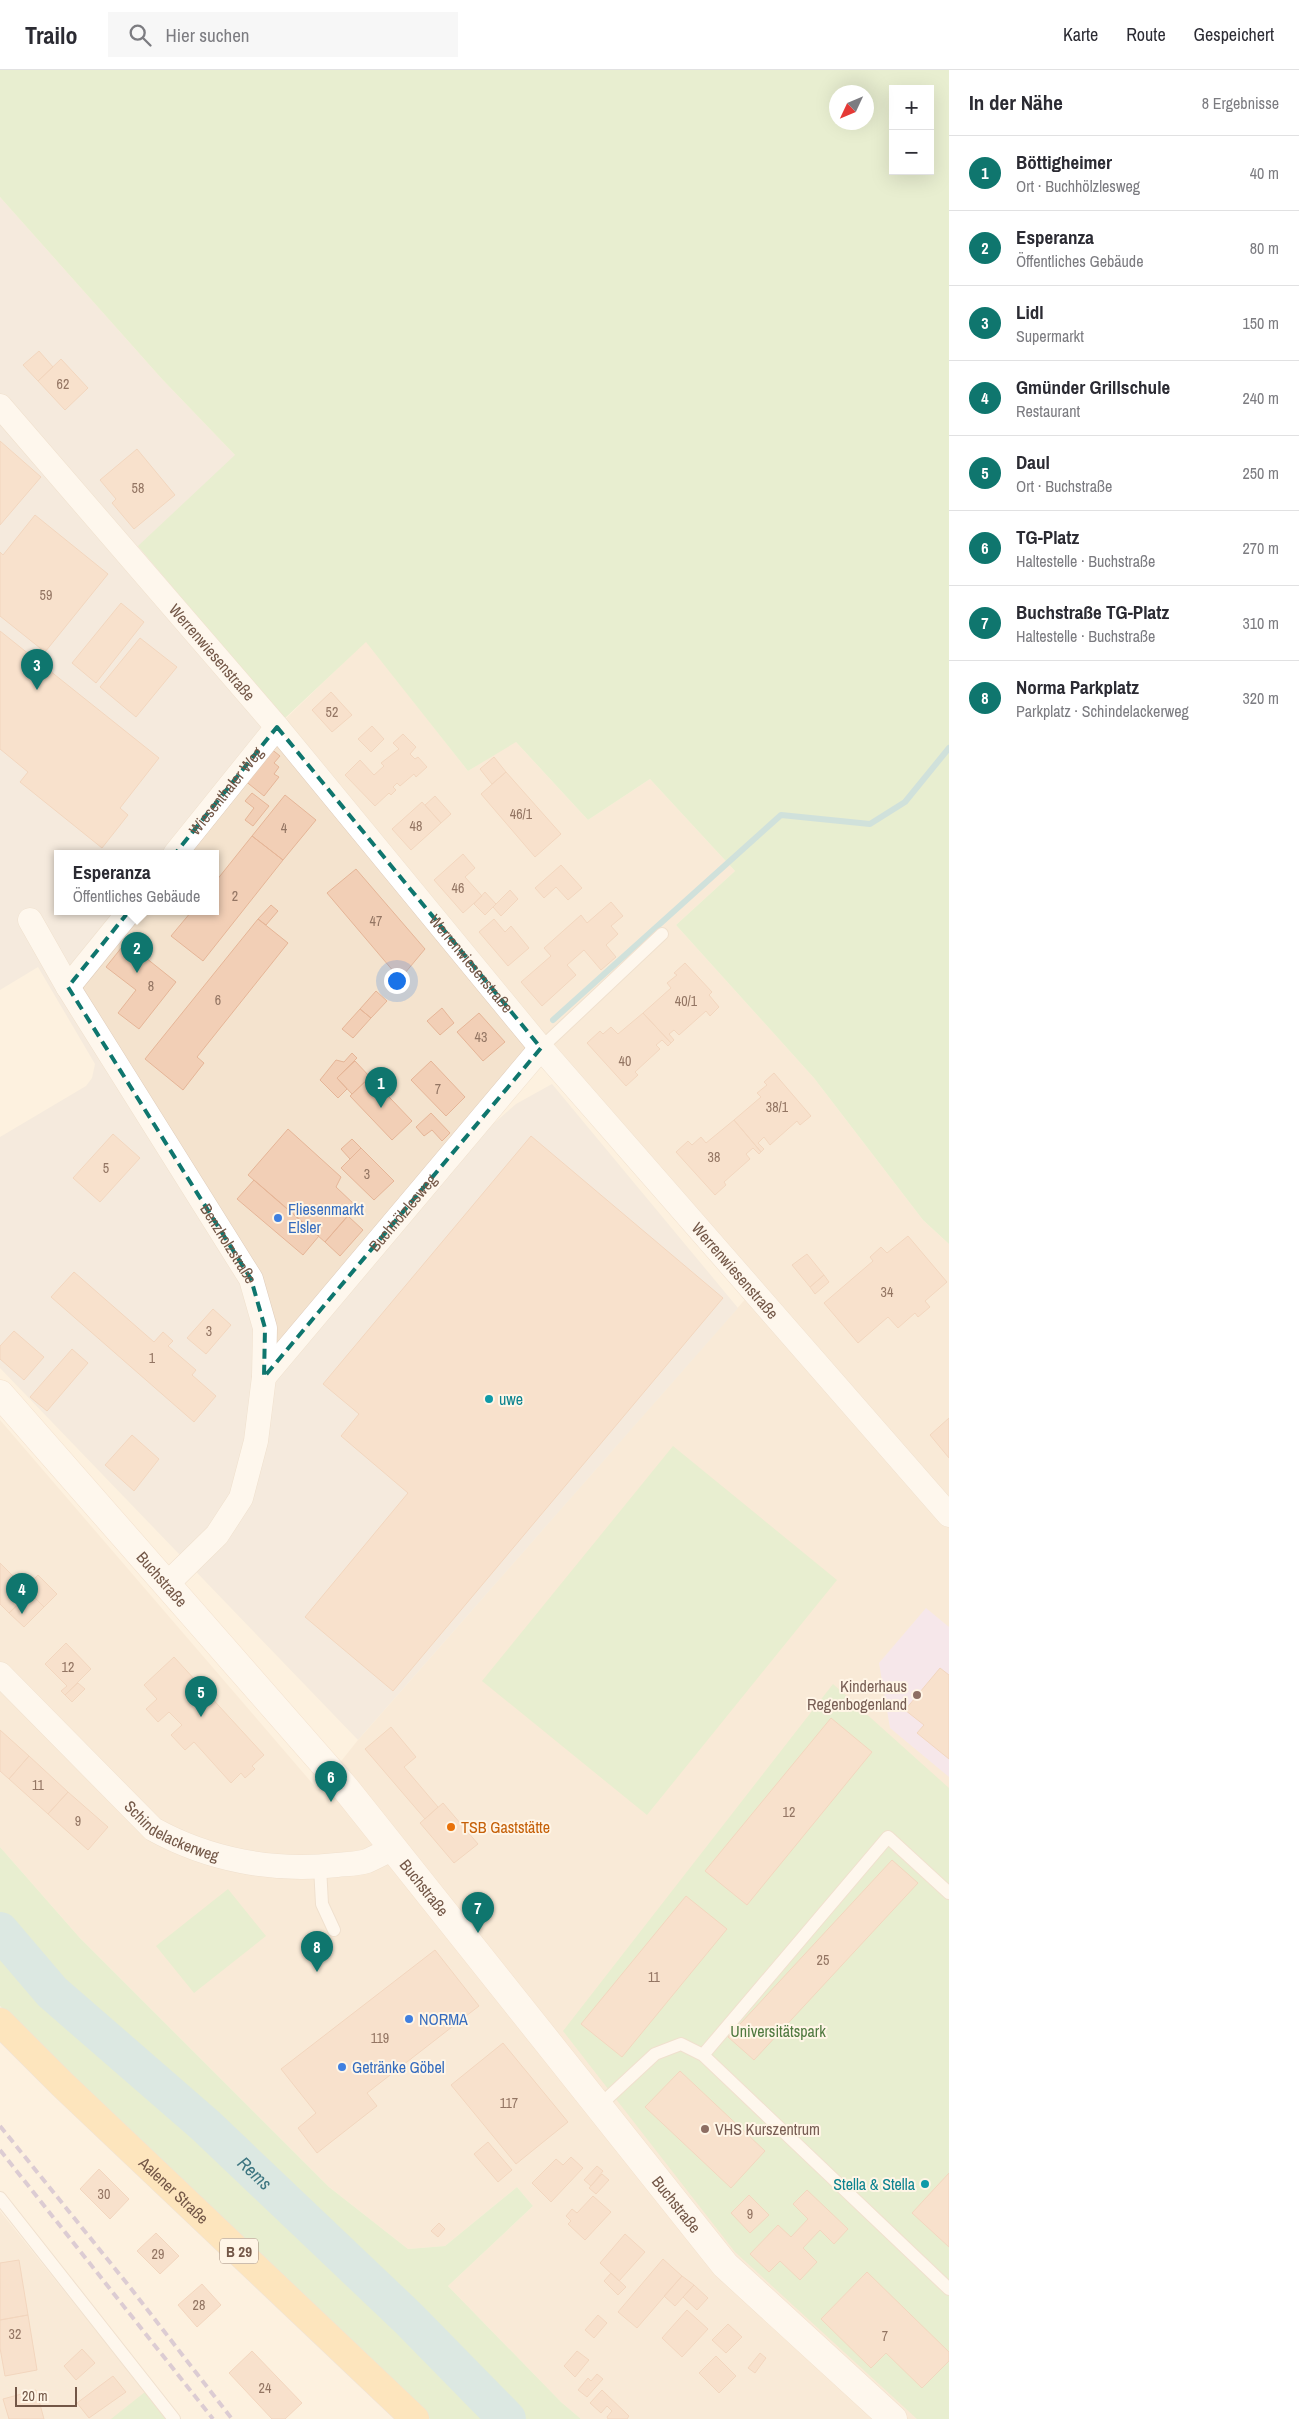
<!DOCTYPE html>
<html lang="de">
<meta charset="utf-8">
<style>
:root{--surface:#fff;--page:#f7f7f7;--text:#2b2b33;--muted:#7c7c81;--line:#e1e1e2;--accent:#0f766e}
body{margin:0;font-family:"Archivo Narrow",sans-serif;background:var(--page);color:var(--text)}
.controls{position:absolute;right:15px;top:15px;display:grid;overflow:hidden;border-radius:0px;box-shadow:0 5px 20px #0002}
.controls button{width:45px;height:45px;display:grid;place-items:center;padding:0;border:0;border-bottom:1px solid var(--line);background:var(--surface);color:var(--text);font:25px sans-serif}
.compass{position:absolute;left:829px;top:15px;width:45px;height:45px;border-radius:50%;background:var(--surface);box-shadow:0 5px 20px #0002;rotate:226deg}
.scale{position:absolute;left:15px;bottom:12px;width:62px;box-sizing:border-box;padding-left:5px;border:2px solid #735747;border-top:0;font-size:14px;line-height:18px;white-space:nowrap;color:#735747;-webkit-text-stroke:4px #fff5e6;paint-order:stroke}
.you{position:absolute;left:396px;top:910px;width:18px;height:18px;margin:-12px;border:4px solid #fff;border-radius:50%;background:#1a73e8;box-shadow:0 0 0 8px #1a73e833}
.badge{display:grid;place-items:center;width:32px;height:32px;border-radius:50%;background:var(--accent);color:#fff;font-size:16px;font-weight:700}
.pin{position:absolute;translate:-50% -41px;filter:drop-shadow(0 1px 2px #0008)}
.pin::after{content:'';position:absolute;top:26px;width:18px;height:15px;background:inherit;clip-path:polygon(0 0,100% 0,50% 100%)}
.popup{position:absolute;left:54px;top:780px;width:165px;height:65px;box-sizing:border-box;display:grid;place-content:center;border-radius:0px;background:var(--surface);filter:drop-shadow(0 1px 4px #0005);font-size:16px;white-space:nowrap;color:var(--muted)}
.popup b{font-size:19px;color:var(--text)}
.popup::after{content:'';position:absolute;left:50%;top:100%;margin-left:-10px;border:10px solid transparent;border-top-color:var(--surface)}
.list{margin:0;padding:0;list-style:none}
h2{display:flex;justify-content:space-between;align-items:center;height:65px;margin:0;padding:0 20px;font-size:21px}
h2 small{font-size:16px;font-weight:400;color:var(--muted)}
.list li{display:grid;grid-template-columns:32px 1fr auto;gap:15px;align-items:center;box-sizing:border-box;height:75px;padding:0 20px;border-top:1px solid var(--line)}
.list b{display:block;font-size:19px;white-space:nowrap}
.list p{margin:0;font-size:16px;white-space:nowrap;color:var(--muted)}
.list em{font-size:16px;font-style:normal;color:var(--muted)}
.icon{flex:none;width:28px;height:28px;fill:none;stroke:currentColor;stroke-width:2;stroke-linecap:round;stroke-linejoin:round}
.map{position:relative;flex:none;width:949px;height:2349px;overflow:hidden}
header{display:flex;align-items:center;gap:30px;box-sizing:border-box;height:70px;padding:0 25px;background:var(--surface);border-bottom:1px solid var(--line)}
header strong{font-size:24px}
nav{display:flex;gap:28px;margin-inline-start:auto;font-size:18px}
.search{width:350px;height:45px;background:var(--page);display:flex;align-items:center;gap:12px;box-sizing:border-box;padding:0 18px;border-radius:0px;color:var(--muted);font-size:19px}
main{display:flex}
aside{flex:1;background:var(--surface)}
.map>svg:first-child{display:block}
.residential{fill:#f4e3ce}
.industrial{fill:#eae3db}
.education{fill:#eedcf8}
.green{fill:#cfeabe;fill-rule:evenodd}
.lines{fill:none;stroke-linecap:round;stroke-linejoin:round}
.stream{stroke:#9aced8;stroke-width:6}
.river{stroke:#b4dee6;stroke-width:38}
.building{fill:#f2cfb6;stroke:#e5b597}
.lane-casing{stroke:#e0cdbb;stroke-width:14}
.street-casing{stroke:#e0cdbb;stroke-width:25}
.secondary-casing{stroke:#e6ceb9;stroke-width:29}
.primary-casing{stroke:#dbd3cf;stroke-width:29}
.lane{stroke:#fff;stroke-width:12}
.street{stroke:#fff;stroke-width:24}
.secondary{stroke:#fff;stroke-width:28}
.primary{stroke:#fdd796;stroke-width:28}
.rail{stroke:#b49fc5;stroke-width:4;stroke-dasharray:8 5;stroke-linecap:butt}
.marked{fill:none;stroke:#0f766e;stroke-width:4;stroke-dasharray:10 6;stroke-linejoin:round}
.shop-dot{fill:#3f7fe0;stroke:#fff5e6;stroke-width:2}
.culture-dot{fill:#0f9aa8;stroke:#fff5e6;stroke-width:2}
.education-dot{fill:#8d6e63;stroke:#fff5e6;stroke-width:2}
.food-dot{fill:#e8710a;stroke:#fff5e6;stroke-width:2}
.labels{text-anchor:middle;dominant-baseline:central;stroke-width:4;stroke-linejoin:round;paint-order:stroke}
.number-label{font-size:14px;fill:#937563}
.shield{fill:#fff5e6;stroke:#9d8677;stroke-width:1}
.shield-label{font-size:15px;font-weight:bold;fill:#735747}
.street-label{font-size:16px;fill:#735747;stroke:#fff5e6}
.shop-label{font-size:16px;fill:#366cbe;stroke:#fff5e6;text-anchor:start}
.culture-label{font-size:16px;fill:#0d838f;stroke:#fff5e6;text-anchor:start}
.education-label{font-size:16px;fill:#785e54;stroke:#fff5e6;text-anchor:end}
.food-label{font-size:16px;fill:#c56008;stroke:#fff5e6;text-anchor:start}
.park-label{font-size:16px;fill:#4f793f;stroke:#fff5e6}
.water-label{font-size:18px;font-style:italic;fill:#3d7580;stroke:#fff5e6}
</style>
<header>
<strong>Trailo</strong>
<div class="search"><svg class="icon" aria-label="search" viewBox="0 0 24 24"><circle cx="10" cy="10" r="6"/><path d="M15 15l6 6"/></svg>Hier suchen</div>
<nav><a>Karte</a><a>Route</a><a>Gespeichert</a></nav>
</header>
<main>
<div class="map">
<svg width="949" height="2349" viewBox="0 0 949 2349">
<rect width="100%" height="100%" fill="#fdf1df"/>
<path class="residential" d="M366,571L468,701L515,671L588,750L650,709L735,801L676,855L814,1008L923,1150L949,1174V2349H581L561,2332L448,2216L533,2136L517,2117L445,2176L408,2179L329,2117L79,1867L0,1777V1350L318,1720L358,1670L755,1218L541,978L264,1307L68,917L129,842H216V784H175L277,657Z
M0,2141L145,2322L166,2349H0Z"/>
<path class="industrial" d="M0,127L162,309L235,385L284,649L175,784H58V842H129L68,917L251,1209L264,1306L433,1107L516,1034L552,1014L738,1238L358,1670L0,1298V1067L86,1016L92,1008L95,994L38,897L0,920Z"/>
<path class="education" d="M926,1538L949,1557V1707L890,1658L879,1593Z"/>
<path class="green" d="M0,0H949V1174L923,1150L814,1008L676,855L735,801L650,709L588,750L516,672L468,701L366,572L284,649L138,476L235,385L162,309L0,127ZM893,19H930V101H893ZM836,22H866V52H836Z
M673,1376L837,1510L647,1745L482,1611Z
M833,1614L949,1718V2349H917L735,2182L563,1961Z
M0,1777L79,1867L329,2117L408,2179L445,2176L517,2117L533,2136L448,2216L561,2332L581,2349H430L329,2251L58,1999L0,1936Z
M228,1819L266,1866L194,1923L156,1876Z
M145,2322L167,2349H111Z"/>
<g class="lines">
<path class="stream" d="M553,950L781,745L870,754L905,732L949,678"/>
<path class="river" id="s1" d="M0,1861L52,1922L205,2055L409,2249L507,2349"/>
</g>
<path class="building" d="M39,281L53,297L38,311L23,295Z
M61,289L88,318L65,340L38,311Z
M0,371L41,407L0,455Z
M137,379L175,425L134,459L112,433L116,429L100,410Z
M35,445L108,504L45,582L0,546V482L3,485Z
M121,533L144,552L96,613L72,593Z
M0,561L159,688L120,738L128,745L102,778L20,712L28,702L0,679Z
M140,568L177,597L136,647L100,617Z
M331,622L352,645L332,662L312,640Z
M372,656L384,669L371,682L358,669Z
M403,664L416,677L410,684L415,689L418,687L427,697L416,707L414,704L400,716L397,713L393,717L396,720L391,725L389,723L375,736L345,705L360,690L374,705L384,696L381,693L399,679L393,673Z
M270,678L280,686L274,693L279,697L274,704L279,707L264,726L244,710Z
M494,687L506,702L492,714L480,699Z
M506,702L561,764L535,787L481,724Z
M252,723L269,736L253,756L245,750L254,738L245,731Z
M285,725L316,750L283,790L252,766Z
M435,726L451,744L441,753L425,735Z
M422,732L441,753L411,780L392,759Z
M252,766L283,790L203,891L171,866L191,842H216V811Z
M463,784L475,798L465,807L482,826L463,843L434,810Z
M561,795L582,818L568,830L556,817L544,828L535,818Z
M356,799L425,879L400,909L327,823Z
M510,820L518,829L501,846L493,837Z
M485,822L496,834L485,845L474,834Z
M611,832L623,846L611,856L618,864L606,875L616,887L601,900L584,880L567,895L576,905L542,936L521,912L551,886L544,878L581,845L587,853Z
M271,835L278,841L266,855L258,849Z
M258,849L288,873L197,987L204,993L183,1020L145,989Z
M494,849L505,862L511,856L529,878L508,896L479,862Z
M126,872L176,912L139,959L118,943L136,920L106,897Z
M685,893L712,922L709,925L719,937L710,946L706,941L679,965L674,960L669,964L674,970L671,973L643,943L671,918L667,913L677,905L674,903Z
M376,921L387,931L371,948L360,939Z
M442,938L454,953L440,965L427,951Z
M360,939L371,948L353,968L342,959Z
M479,943L505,972L483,991L457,962Z
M643,943L671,973L668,976L662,970L656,975L660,979L635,1002L638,1005L626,1016L587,973L600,961L603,964L611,957L618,964Z
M352,983L357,988L337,1008L347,1019L338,1028L320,1010L336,990L344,992Z
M355,991L370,1007L352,1024L337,1008Z
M431,991L465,1027L446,1046L411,1010Z
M774,1003L811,1046L800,1055L797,1051L770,1075L764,1067L758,1073L764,1079L761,1082L734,1050L761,1027L757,1023L767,1015L764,1012Z
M370,1007L412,1051L392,1070L350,1026Z
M431,1043L450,1063L442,1071L432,1060L424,1066L416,1057Z
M734,1050L761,1082L759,1084L753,1078L746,1084L750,1089L724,1112L726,1115L715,1125L676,1082L688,1071L692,1075L701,1067L706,1073Z
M288,1059L341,1107L336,1117L356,1136L325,1172L248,1105Z
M113,1064L140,1088L100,1132L73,1108Z
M531,1066L723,1228L393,1621L305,1547L408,1423L341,1366L359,1344L323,1314Z
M352,1069L361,1078L350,1089L341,1079Z
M361,1078L394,1111L374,1130L341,1098Z
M254,1110L319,1166L303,1185L237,1129Z
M348,1146L363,1160L340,1186L325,1172Z
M908,1166L947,1212L925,1231L930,1237L918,1247L915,1243L898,1258L888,1247L858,1273L824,1233L873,1191L870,1187L881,1177L887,1183Z
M807,1184L824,1205L810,1217L792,1195Z
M74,1202L154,1272L163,1262L173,1271L168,1276L196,1300L192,1305L216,1326L194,1352L51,1227Z
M824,1205L829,1212L815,1224L810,1217Z
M213,1239L231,1255L206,1284L187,1268Z
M14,1261L44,1287L24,1310L0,1289V1276Z
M72,1279L88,1293L47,1341L30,1327Z
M949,1348V1388L930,1365Z
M132,1365L159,1389L134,1421L105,1395Z
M0,1493L25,1518L38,1505L57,1524L44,1537L30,1523L9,1543L0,1534Z
M30,1523L44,1537L24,1557L9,1543Z
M66,1573L91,1599L65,1625L61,1621L67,1616L45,1594Z
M174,1587L264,1685L252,1696L255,1699L245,1708L241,1703L231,1713L194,1672L185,1680L171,1665L182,1655L169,1642L158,1652L146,1639L157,1629L144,1615Z
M940,1598L949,1605V1689L917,1663L924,1655L905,1640Z
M78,1613L85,1619L72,1632L65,1625Z
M831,1648L872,1682L747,1835L705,1801Z
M391,1657L416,1687L404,1697L438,1737L425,1749L365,1679Z
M0,1660L29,1686L9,1709L0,1701Z
M29,1686L68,1722L48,1744L9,1709Z
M68,1722L108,1757L88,1780L48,1744Z
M443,1733L478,1774L454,1793L420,1753Z
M892,1790L918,1813L754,1990L728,1967Z
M686,1826L727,1859L622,1987L581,1954Z
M435,1880L479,1936L367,2023L377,2036L317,2083L298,2058L316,2043L281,1999Z
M503,1973L568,2052L516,2094L451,2015Z
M680,2001L765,2081L731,2118L645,2037Z
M488,2072L512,2100L498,2112L474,2084Z
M571,2087L583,2098L551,2132L532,2113L556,2089L563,2095Z
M597,2096L603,2101L591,2116L584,2110Z
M99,2099L129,2129L110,2149L80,2119Z
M949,2103V2177L912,2143Z
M602,2104L609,2110L596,2124L589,2118Z
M807,2120L848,2159L834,2174L820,2160L803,2178L817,2192L800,2210L780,2191L769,2202L750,2184L778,2155L791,2167L808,2149L793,2134Z
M749,2125L769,2145L750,2163L731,2143Z
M593,2126L611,2142L585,2170L568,2154L571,2151L566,2146L572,2139L577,2143Z
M439,2153L445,2159L438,2167L431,2161Z
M156,2163L179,2186L160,2204L137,2181Z
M625,2164L645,2182L619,2211L600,2193Z
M663,2189L682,2206L637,2258L618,2242Z
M19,2190L28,2245L0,2250V2193Z
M867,2202L949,2282V2291L922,2318L886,2283L871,2298L821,2249Z
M611,2203L626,2217L618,2225L604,2211Z
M682,2206L694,2215L675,2236L664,2226Z
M202,2214L221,2235L197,2257L178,2235Z
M694,2215L708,2228L697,2240L683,2227Z
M687,2240L708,2259L682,2287L662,2268Z
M28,2245L37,2300L5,2306L0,2278V2250Z
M598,2245L607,2253L594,2268L585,2260Z
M728,2254L742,2267L726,2283L712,2270Z
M82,2279L95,2293L76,2310L64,2296Z
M252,2281L302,2333L285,2349H272L229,2303Z
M577,2281L589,2290L575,2307L564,2296Z
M760,2283L766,2288L755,2303L748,2298Z
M716,2286L736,2306L719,2323L699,2303Z
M597,2304L603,2309L587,2327L578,2320L588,2308L591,2311Z
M113,2306L126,2322L89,2348L77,2333Z
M36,2320L44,2349H9L3,2329Z
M602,2320L629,2346L627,2349H608L607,2347L612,2341L607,2336L601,2343L590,2333Z"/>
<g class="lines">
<g class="lane-casing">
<path id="lane" d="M541,978L662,864
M320,1797L322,1834L334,1860
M703,1985L888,1767L949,1823
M599,2036L655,1984L681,1974L703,1985L949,2219
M0,2128L174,2349"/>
</g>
<g class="street-casing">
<g id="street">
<path id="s2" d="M0,336L277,657L541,978L949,1445"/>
<path id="s3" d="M175,784L277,657"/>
<path id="s4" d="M30,850L68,917L251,1209L265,1258L264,1307L256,1371L241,1428L217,1465L167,1514"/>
<path d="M68,917L129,842"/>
<path id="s5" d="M264,1307L541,978"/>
<path id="s6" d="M0,1604L153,1759C209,1790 273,1802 337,1795C346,1794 358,1794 367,1791C376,1787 385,1782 394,1778"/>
</g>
</g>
<g class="secondary-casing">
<g id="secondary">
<path id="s7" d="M0,1324L346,1719L725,2195L893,2349"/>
</g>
</g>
<g class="primary-casing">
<g id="primary">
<path id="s8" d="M0,1952L62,2014L415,2349"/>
</g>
</g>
<use href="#lane" class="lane"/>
<use href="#street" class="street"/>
<use href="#secondary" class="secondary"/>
<use href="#primary" class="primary"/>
<path class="rail" d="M0,2056L129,2216L232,2349
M0,2080L213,2349"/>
</g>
<path d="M0 0H949V2349H0ZM277,657L541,978L264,1307L265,1258L251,1209L68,917Z" fill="#fdf1df" fill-opacity=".55" fill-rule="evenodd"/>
<path class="marked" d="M277,657L541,978L264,1307L265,1258L251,1209L68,917Z"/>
<g class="shop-dot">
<circle cx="278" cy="1148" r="5"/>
<circle cx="409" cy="1949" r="5"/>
<circle cx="342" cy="1997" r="5"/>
</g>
<g class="culture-dot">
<circle cx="489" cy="1329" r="5"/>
<circle cx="925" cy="2114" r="5"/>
</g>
<g class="education-dot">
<circle cx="917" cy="1625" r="5"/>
<circle cx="705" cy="2059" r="5"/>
</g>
<circle class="food-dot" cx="451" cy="1757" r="5"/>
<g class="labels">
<g class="number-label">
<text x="63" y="314">62</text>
<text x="138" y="418">58</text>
<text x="46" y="525">59</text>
<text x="332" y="642">52</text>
<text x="521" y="744">46/1</text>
<text x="416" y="756">48</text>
<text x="284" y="758">4</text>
<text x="458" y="818">46</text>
<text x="235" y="826">2</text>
<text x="376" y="851">47</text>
<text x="151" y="916">8</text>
<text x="218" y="930">6</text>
<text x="686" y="931">40/1</text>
<text x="481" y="967">43</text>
<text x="625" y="991">40</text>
<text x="438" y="1019">7</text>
<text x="777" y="1037">38/1</text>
<text x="714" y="1087">38</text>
<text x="106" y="1098">5</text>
<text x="367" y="1104">3</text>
<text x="887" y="1222">34</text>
<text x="209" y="1261">3</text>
<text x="152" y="1288">1</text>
<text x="68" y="1597">12</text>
<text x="38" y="1715">11</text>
<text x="789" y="1742">12</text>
<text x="78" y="1751">9</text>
<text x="823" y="1890">25</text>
<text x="654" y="1907">11</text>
<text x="380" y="1968">119</text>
<text x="509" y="2033">117</text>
<text x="104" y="2124">30</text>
<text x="750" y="2144">9</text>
<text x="158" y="2184">29</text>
<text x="199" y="2235">28</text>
<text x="15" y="2264">32</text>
<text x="885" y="2266">7</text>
<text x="265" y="2318">24</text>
</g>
<rect class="shield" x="220" y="2168.5" width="38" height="25" rx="4"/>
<g class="shield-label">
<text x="239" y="2181">B 29</text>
</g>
<g class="street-label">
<text stroke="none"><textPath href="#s2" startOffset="325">Werrenwiesenstraße</textPath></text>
<text stroke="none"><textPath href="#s3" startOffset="81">Wiesenthaler Weg</textPath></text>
<text stroke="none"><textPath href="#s2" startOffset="730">Werrenwiesenstraße</textPath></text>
<text stroke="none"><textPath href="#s5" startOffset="215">Buchhölzlesweg</textPath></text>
<text stroke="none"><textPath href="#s4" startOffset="380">Benzholzstraße</textPath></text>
<text stroke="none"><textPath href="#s2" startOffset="1135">Werrenwiesenstraße</textPath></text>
<text stroke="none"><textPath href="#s7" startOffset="246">Buchstraße</textPath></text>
<text stroke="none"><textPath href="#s6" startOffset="235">Schindelackerweg</textPath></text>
<text stroke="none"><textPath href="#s7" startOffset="651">Buchstraße</textPath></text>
<text stroke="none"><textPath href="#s8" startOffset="242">Aalener Straße</textPath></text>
<text stroke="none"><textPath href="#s7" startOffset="1056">Buchstraße</textPath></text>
</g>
<g class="shop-label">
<text x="288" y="1139">Fliesenmarkt<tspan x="288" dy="18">Elsler</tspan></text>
<text x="419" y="1949">NORMA</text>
<text x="352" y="1997">Getränke Göbel</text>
</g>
<g class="culture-label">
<text x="499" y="1329">uwe</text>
<text x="915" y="2114" text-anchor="end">Stella &amp; Stella</text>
</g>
<g class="education-label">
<text x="907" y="1616">Kinderhaus<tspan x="907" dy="18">Regenbogenland</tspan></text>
<text x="715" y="2059" text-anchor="start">VHS Kurszentrum</text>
</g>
<g class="food-label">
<text x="461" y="1757">TSB Gaststätte</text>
</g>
<g class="park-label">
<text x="778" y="1961">Universitätspark</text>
</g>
<g class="water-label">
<text stroke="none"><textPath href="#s1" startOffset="352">Rems</textPath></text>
</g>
</g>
</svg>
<div class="controls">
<button>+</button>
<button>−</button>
</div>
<svg class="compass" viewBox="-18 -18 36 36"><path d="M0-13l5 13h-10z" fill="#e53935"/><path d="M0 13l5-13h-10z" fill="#7c7c81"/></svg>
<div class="scale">20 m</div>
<div class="you"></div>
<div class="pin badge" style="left:381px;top:1038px">1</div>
<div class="pin badge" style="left:137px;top:903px">2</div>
<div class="popup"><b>Esperanza</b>Öffentliches Gebäude</div>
<div class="pin badge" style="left:37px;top:620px">3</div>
<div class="pin badge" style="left:22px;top:1544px">4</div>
<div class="pin badge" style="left:201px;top:1647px">5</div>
<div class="pin badge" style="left:331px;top:1732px">6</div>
<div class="pin badge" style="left:478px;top:1863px">7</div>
<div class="pin badge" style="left:317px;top:1902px">8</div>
</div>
<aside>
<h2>In der Nähe<small>8 Ergebnisse</small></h2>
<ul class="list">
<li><span class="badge">1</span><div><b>Böttigheimer</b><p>Ort · Buchhölzlesweg</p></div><em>40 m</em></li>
<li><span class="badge">2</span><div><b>Esperanza</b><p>Öffentliches Gebäude</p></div><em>80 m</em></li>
<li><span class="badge">3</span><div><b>Lidl</b><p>Supermarkt</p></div><em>150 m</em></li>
<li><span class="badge">4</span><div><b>Gmünder Grillschule</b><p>Restaurant</p></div><em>240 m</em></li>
<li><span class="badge">5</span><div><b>Daul</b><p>Ort · Buchstraße</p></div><em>250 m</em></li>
<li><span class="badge">6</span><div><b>TG-Platz</b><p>Haltestelle · Buchstraße</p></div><em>270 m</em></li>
<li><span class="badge">7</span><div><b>Buchstraße TG-Platz</b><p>Haltestelle · Buchstraße</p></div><em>310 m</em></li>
<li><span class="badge">8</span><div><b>Norma Parkplatz</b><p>Parkplatz · Schindelackerweg</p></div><em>320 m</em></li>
</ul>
</aside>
</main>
